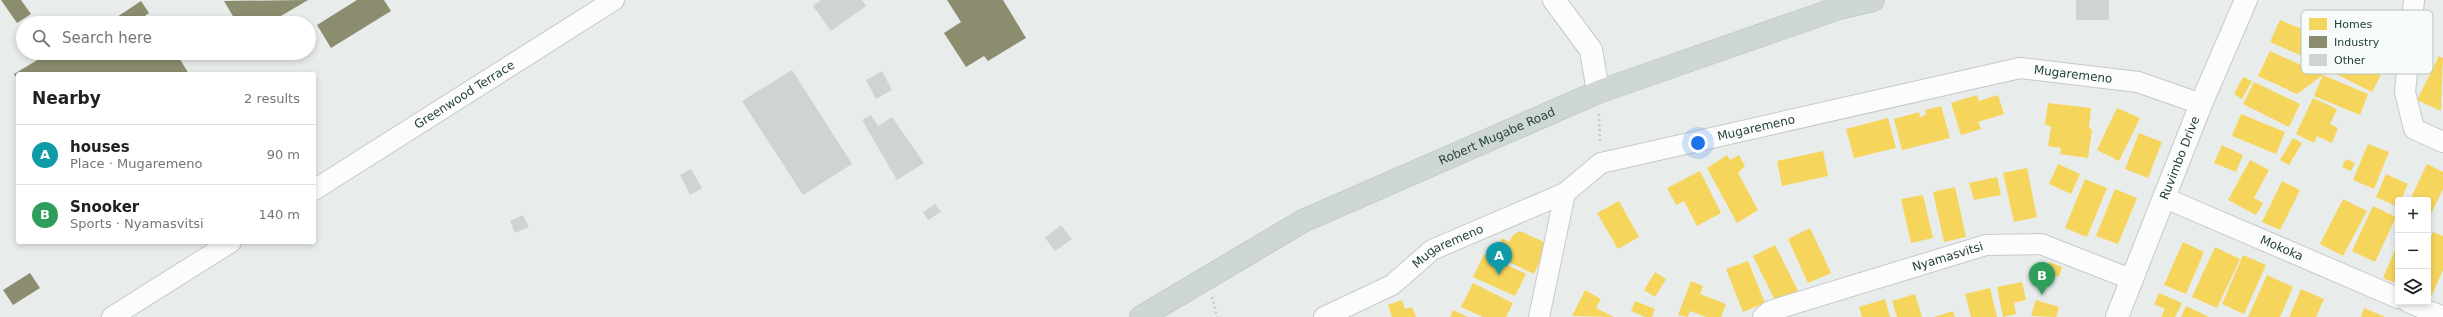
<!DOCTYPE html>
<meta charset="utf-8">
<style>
:root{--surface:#fff;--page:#f6f6f6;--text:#202124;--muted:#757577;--line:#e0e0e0;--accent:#697e78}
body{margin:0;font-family:"DejaVu Sans",sans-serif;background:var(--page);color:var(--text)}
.controls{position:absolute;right:12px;bottom:12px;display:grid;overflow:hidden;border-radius:4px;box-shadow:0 2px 6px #0003}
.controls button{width:36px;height:36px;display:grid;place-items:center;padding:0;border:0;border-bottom:1px solid var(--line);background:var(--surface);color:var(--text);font:20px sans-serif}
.you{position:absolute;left:1698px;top:143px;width:14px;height:14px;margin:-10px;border:3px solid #fff;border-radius:50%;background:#1a73e8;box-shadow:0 0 0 6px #1a73e833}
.badge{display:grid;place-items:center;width:26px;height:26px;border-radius:50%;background:var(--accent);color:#fff;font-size:13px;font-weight:700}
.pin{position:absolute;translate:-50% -33px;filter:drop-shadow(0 1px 2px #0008)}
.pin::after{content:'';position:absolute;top:21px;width:14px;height:12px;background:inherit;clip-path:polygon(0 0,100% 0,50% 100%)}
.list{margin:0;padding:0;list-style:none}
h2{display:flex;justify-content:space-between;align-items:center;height:52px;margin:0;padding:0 16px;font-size:17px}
h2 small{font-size:13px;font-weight:400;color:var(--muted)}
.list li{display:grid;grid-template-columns:26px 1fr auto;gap:12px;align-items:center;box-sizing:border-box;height:60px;padding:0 16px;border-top:1px solid var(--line)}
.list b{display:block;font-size:15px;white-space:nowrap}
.list p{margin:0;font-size:13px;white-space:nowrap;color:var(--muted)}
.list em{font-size:13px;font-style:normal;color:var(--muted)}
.icon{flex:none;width:22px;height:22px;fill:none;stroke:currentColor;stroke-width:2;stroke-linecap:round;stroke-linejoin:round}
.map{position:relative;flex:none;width:2443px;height:317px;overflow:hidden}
.search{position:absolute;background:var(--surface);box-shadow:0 2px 6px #0003;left:16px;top:16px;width:300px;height:44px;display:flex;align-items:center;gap:10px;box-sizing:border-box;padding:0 14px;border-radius:22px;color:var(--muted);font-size:15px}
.panel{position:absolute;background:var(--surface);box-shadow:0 2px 6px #0003;left:16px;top:72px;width:300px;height:172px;border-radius:4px}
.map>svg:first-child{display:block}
.homes{fill:#f6d55c}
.industry{fill:#8c8c6e}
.building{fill:#cfd4d2}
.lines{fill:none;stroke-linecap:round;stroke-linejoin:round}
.street-casing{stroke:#c5cac8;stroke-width:22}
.secondary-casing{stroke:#c3cbc8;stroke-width:24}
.primary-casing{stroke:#c3ccc9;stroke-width:24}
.path{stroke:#c3ccca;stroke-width:2.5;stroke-dasharray:2 3;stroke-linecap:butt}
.street{stroke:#fcfcfc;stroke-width:20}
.secondary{stroke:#fcfcfc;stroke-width:22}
.primary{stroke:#cfd7d5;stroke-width:22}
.labels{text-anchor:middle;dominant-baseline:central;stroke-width:4;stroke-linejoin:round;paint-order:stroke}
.street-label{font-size:12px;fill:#24423a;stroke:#f7fbf9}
.key{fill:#f7fbf9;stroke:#b8c4c0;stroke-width:1}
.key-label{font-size:11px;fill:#24423a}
</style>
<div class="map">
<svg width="2443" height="317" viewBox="0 0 2443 317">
<rect width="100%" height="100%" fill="#e8edeb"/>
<path class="homes" d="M2280,20L2326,39L2316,62L2270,42Z
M2338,46L2384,69L2372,92L2326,69Z
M2270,51L2323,75L2297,94L2258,76Z
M2439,56L2443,58L2441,111L2417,100Z
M2323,75L2368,94L2360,115L2314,96Z
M2243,77L2252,81L2242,99L2234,94Z
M2254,82L2300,104L2289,127L2243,104Z
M1977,95L1979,101L1998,95L2004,114L1978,122L1981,129L1961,135L1951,103Z
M2313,98L2337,109L2330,124L2338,128L2332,143L2317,136L2314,143L2296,134Z
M2048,103L2091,108L2089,128L2092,130L2088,158L2060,154L2061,148L2048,146L2051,127L2045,124Z
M1941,106L1950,138L1902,150L1894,119L1919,112L1920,117L1926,115L1925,110Z
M2117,108L2140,118L2119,161L2097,150Z
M2241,114L2285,132L2276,154L2232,136Z
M1888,118L1896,148L1854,158L1846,129Z
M2139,133L2162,142L2148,178L2125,169Z
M2293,138L2302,143L2289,165L2280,160Z
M2368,144L2389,152L2374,189L2353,180Z
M2222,145L2243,155L2236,172L2214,163Z
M1823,151L1828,176L1782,186L1777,161Z
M1727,155L1730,160L1739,155L1745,166L1738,173L1758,210L1737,223L1707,168Z
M2346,159L2355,163L2351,171L2342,167Z
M2250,160L2269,170L2254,198L2263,203L2256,215L2228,200Z
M2058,164L2080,174L2071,194L2049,184Z
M2427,164L2443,172V189L2431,214L2428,213V200H2410Z
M2027,168L2037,217L2014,222L2003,173Z
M1700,171L1721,213L1697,226L1684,201L1676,205L1667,188Z
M2386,174L2408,184L2401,200H2398V207L2376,197Z
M1997,177L2001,195L1974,200L1969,183Z
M2085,179L2107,188L2087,237L2065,228Z
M2282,181L2300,190L2280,230L2262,222Z
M1955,187L1966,237L1944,242L1933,192Z
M2115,189L2137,198L2118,244L2096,236Z
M1923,195L1933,238L1911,243L1901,199Z
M2343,199L2367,211L2343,256L2320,244Z
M1619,201L1639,237L1618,249L1597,213Z
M2373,206L2396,217L2375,262L2352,251Z
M1810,228L1831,273L1808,283L1788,239Z
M1520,231L1548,244L1534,274L1494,255L1502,238L1509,242L1513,235Z
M2433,232L2443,236V270L2432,295L2428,294V243Z
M2183,242L2204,252L2186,294L2164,285Z
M2398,243V284L2383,278Z
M1775,245L1798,291L1776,302L1753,256Z
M2215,247L2240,259L2217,308L2192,297Z
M1484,254L1526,274L1515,296L1473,277Z
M2243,255L2266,265L2244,314L2222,304Z
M1748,261L1765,303L1743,312L1726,269Z
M2049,262L2062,267L2059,277L2045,272Z
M1655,272L1666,279L1655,297L1644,290Z
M2267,275L2293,287L2280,317H2248Z
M1691,281L1703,286L1700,294L1726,304L1721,317H1706L1690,311L1688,317L1678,315Z
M2022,282L2026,300L2014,303L2016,314L2003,317L1997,287Z
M1473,283L1513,303L1506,317H1483L1461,307Z
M1990,288L1997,317H1971L1965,294Z
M2301,289L2324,299L2316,317H2289Z
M1585,290L1601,299L1596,308L1614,317L1572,316Z
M2159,293L2182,303L2175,317H2161L2165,309L2154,304Z
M1915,294L1922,317H1897L1892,301Z
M1885,299L1890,317H1862L1859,307Z
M1402,300L1405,309L1412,307L1416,317H1392L1388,305Z
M2036,300L2059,307L2056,317L2031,316Z
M1635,301L1655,309L1652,317H1645L1631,311Z
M2186,306L2209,317H2181Z
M2364,308L2385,317H2361Z
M1453,310L1468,317H1450Z
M1953,311L1955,317H1934Z"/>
<path class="industry" d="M1,0H21L31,14L17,23Z
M308,0L269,23H237L224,1Z
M357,0H384L391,11L331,48L317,25Z
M947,0H1003L1026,38L988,61L984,56L966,67L944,33L961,22Z
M141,1L149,13L135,23H121L117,17Z
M49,53H176L189,74H18V80L14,74Z
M30,273L40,288L13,305L3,290Z"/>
<path class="building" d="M821,0H862L866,6L831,31L813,6Z
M2076,0H2109V20H2076Z
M792,70L852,164L803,195L742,101Z
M882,71L892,90L876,99L866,80Z
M871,115L878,126L892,117L924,163L897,180L862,120Z
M691,169L702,188L690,195L680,175Z
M935,204L941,212L928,220L923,212Z
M523,215L529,227L515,233L510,221Z
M1061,225L1072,239L1055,251L1045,238Z"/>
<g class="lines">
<g class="street-casing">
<g id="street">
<path d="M2414,0L2405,92L2414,129L2443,142"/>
<path id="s1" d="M314,190L614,0"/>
<path id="s2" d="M2165,198L2398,298"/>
<path d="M2408,302L2443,317"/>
<path d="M112,317L231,242"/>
<path id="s3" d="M1324,317L1392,285L1432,250L1565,193L1601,163L2020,68L2138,82L2201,104"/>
<path d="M1539,317L1565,193"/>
<path id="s4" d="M1763,317L1770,311L1986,245L2041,244L2133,280"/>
</g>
</g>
<g class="secondary-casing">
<g id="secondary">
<path d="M1554,0L1591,50L1598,92"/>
<path id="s5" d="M2117,317L2201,104L2246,0"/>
</g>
</g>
<g class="primary-casing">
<g id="primary">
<path id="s6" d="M1141,317L1303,221L1598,92L1839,8L1873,0"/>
</g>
</g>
<path class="path" d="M1599,114L1600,144
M1212,297L1217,317"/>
<use href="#street" class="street"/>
<use href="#secondary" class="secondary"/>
<use href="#primary" class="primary"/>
</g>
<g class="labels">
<g class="street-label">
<text stroke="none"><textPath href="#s3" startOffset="803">Mugaremeno</textPath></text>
<text stroke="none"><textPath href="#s1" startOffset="178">Greenwood Terrace</textPath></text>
<text stroke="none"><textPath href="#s3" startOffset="479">Mugaremeno</textPath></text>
<text stroke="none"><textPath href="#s6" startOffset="400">Robert Mugabe Road</textPath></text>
<text stroke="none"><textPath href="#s5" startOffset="171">Ruvimbo Drive</textPath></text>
<text stroke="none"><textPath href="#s3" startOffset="144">Mugaremeno</textPath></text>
<text stroke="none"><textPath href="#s2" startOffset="127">Mokoka</textPath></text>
<text stroke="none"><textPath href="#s4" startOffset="195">Nyamasvitsi</textPath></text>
</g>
</g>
<rect x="2301" y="10" width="132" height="64" rx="6" class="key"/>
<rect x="2309" y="18" width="18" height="12" fill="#f6d55c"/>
<rect x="2309" y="36" width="18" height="12" fill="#8c8c6e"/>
<rect x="2309" y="54" width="18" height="12" fill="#cfd4d2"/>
<g class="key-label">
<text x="2334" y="28">Homes</text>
<text x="2334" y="46">Industry</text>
<text x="2334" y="64">Other</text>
</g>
</svg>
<div class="controls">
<button>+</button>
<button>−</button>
<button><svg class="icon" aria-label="layers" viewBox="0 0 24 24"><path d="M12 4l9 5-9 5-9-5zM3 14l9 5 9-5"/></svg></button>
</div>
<div class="you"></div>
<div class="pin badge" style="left:1499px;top:275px;background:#0f9aa8">A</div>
<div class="pin badge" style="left:2042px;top:295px;background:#2e9e5b">B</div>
<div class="search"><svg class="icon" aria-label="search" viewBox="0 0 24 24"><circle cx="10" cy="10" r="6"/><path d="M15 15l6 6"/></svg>Search here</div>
<section class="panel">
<h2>Nearby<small>2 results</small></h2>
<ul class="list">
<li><span class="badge" style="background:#0f9aa8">A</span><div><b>houses</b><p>Place · Mugaremeno</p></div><em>90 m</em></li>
<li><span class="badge" style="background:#2e9e5b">B</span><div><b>Snooker</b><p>Sports · Nyamasvitsi</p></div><em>140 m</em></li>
</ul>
</section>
</div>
